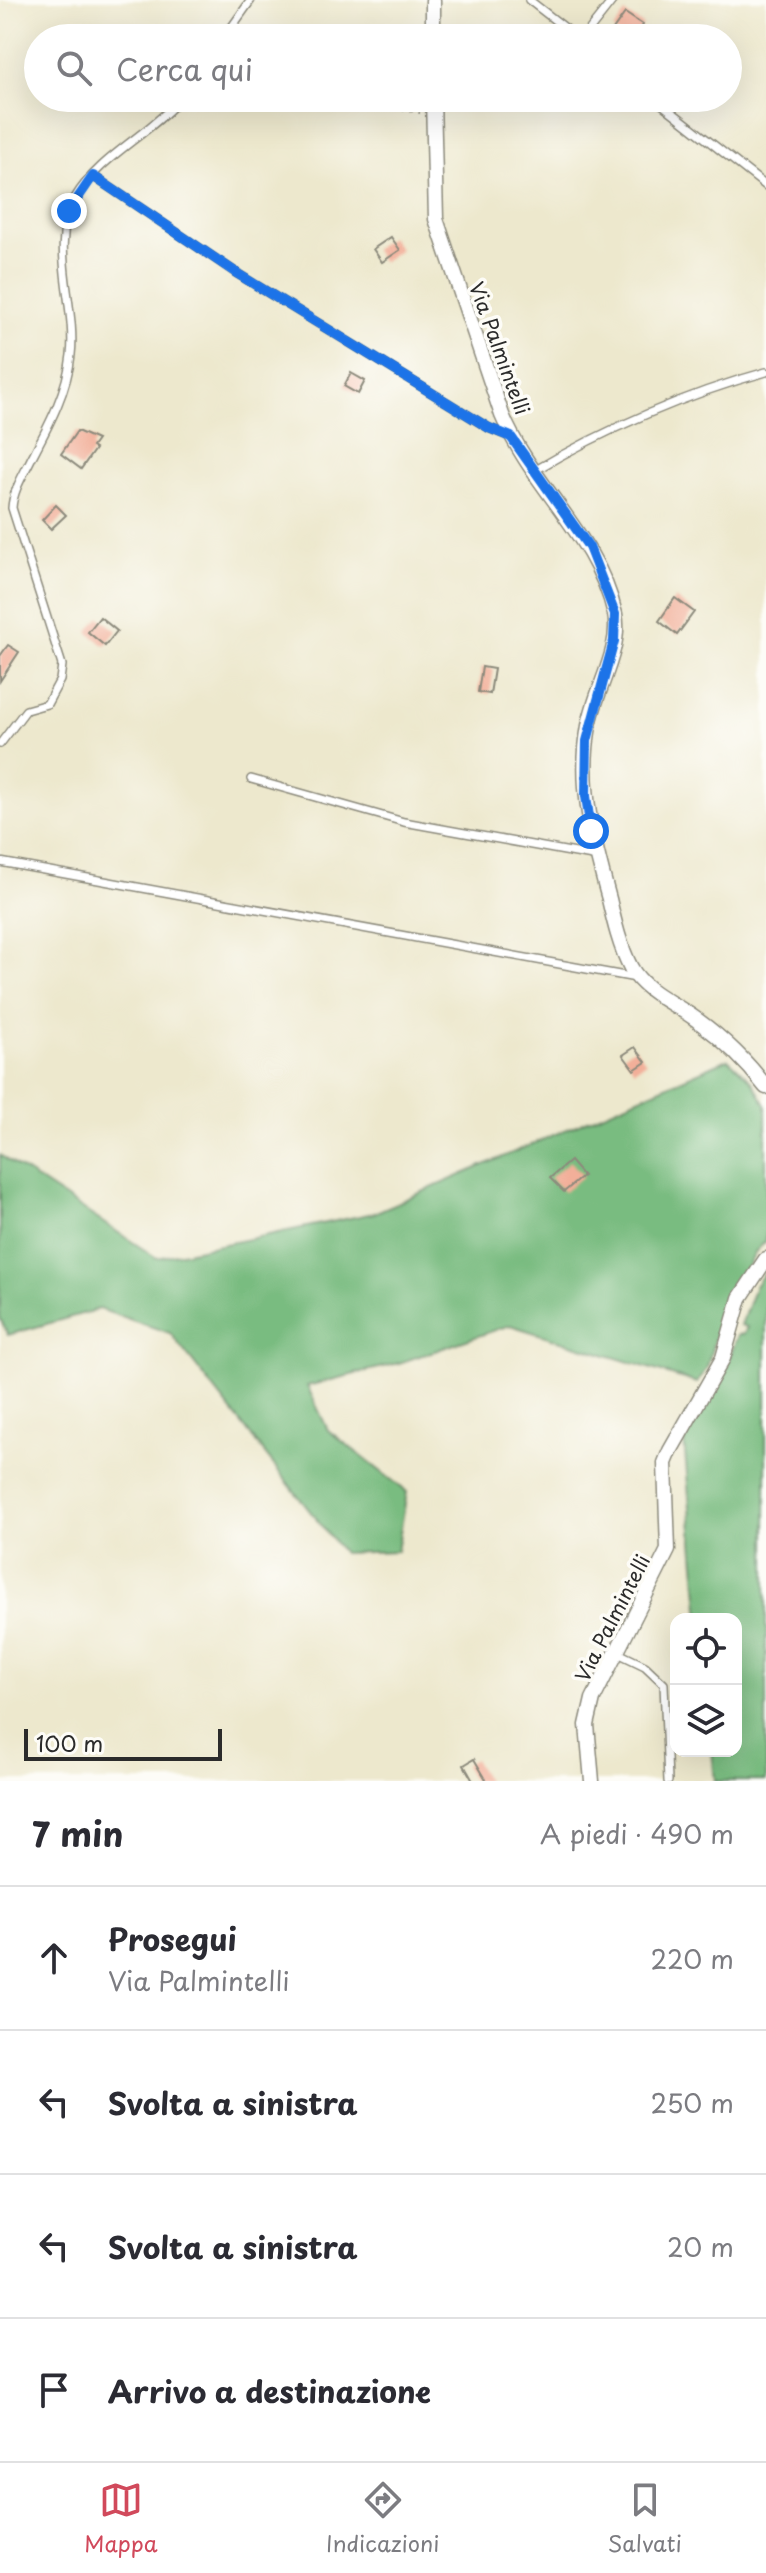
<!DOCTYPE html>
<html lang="it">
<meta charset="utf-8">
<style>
:root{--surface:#fff;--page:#f2f2f3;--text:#2b2b33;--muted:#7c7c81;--line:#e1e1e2;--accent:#d1495b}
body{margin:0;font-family:"Playpen Sans",sans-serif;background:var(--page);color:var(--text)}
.controls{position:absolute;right:24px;bottom:24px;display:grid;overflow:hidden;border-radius:16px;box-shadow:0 8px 32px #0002}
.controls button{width:72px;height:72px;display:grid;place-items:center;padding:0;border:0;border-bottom:2px solid var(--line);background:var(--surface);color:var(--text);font:40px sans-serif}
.scale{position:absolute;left:24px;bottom:20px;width:198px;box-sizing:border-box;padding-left:8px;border:4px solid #2b2b2b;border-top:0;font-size:22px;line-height:28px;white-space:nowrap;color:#2b2b2b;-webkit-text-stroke:6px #fdfcf7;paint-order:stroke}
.stop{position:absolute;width:24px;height:24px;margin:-18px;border:6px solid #1a73e8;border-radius:50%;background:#fff}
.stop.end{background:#1a73e8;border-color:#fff;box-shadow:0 2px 8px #0008}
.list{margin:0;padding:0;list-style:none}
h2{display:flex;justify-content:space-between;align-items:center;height:104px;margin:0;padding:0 32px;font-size:34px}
h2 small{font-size:26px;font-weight:400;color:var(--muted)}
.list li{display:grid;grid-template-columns:52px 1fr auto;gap:24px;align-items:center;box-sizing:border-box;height:144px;padding:0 32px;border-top:2px solid var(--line)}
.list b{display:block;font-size:30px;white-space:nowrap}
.list p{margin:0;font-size:26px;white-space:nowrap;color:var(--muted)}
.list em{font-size:26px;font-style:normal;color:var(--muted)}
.icon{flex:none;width:44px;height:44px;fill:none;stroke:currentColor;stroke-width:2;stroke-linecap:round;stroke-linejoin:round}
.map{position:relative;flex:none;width:766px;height:1781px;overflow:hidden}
.search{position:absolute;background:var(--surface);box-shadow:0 8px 32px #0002;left:24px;right:24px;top:24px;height:88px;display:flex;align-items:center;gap:20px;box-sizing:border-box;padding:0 28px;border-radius:44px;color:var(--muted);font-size:30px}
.sheet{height:680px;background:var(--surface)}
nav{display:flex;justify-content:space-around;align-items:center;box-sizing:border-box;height:112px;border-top:2px solid var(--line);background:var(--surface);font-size:22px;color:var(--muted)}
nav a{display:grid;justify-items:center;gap:4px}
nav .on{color:var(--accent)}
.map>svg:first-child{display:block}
.forest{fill:#79bc80;stroke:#527456;stroke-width:2}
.building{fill:#f2af99}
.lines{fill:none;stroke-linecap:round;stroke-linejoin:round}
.lane-casing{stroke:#8c8a7c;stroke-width:10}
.street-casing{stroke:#8c8a7c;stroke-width:17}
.path{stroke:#8c8a7c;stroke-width:2;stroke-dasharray:2 6;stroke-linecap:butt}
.lane{stroke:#fff;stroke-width:7}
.street{stroke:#fff;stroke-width:14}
.route{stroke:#1a73e8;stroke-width:10}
.labels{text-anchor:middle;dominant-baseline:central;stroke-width:7;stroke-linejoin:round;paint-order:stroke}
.street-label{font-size:20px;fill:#2b2b2b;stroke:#fdfcf7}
</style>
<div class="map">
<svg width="766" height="1781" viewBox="0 0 766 1781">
<rect width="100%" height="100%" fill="#fdfcf7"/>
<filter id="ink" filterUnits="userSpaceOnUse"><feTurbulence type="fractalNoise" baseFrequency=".0125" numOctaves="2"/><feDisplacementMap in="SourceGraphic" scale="16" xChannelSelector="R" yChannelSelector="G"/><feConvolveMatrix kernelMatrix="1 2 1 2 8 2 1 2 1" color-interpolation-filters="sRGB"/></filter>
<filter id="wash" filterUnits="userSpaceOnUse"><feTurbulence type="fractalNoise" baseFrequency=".006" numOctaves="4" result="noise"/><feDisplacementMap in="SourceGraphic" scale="32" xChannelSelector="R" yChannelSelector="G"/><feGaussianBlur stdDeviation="1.8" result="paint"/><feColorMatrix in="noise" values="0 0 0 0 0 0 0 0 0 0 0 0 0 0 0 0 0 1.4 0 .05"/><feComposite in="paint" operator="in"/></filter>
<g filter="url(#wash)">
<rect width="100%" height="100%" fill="#ede8cd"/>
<path class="forest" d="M728,1059L752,1081L766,1105V1241L757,1250L720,1317L707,1368L697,1383L510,1325L399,1363L307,1386L328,1430L407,1492L397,1551L343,1553L170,1333L99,1309L8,1335L0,1318V1155L157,1258L374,1213Z
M766,1271V1781H715L712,1751H736V1619H700L684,1441L724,1372L738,1335L744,1334L747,1327L741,1325L755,1286Z"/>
<g id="blocks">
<path class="building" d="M625,13L643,25L634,38H625L613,30Z
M391,237L400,250L382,262L373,249Z
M351,373L365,381L358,394L344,386Z
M77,431L97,440L92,447L95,449L81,469L61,454Z
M56,505L66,515L51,529L42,520Z
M675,598L694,612L677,635L659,621Z
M100,617L117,631L105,646L88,632Z
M8,645L19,652L0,681V656Z
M482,667L494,669L490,694L478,692Z
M635,1047L646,1062L634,1070L623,1055Z
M570,1161L583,1176L564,1192L550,1178Z
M474,1759L487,1781H473L464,1765Z"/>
</g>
</g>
<g filter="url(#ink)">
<use href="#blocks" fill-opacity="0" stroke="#8c8a7c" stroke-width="2"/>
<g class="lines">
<g class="lane-casing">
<path id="lane" d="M529,0L578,38
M224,38L251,0
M583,38L613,0
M654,98L766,186
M93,176L238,274L489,428L511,437
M534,471C603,430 689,393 766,372
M0,744L26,710L47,704L60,680L62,665L12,508C13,490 24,474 32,457C49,425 67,392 71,355C77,306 48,244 75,198C99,157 150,134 181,98
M251,779L404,822L598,857
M0,862L636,978
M616,1652L645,1666L664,1684L668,1781"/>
</g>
<g class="street-casing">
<path id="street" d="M433,0V38
M433,98L436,219L502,415C532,487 597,536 615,614C622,650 595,690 589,726C578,785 593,841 609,899C614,921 620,947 631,968C645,993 675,1003 697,1020C722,1038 747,1062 766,1087
M592,1781L587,1725L593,1699L668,1550L665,1463L670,1451L723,1358L740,1298L766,1259"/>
</g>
<path class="path" d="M348,98L420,113"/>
<use href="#lane" class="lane"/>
<use href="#street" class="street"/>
</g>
</g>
<g class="lines" filter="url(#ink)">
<path class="route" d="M69,211L93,176L238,274L489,428L511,437L589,547L615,614L614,641L587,741L586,796L591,831"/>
</g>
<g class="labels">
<g class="street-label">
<text transform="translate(500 348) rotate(70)">Via Palmintelli</text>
<text transform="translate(612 1618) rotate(-63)">Via Palmintelli</text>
</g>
</g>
</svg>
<div class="controls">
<button><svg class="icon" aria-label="locate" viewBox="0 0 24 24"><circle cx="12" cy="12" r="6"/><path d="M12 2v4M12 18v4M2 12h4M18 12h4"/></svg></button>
<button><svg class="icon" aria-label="layers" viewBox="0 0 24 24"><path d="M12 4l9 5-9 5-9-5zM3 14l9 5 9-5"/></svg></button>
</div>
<div class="scale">100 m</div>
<div class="stop" style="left:591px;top:831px"></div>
<div class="stop end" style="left:69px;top:211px"></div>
<div class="search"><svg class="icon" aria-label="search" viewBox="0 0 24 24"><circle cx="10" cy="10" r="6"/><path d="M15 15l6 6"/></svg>Cerca qui</div>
</div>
<section class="sheet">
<h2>7 min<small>A piedi · 490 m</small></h2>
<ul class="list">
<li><svg class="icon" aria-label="ahead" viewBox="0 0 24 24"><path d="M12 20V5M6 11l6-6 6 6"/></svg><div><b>Prosegui</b><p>Via Palmintelli</p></div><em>220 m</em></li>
<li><svg class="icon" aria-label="left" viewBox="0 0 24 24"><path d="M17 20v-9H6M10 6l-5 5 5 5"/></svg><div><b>Svolta a sinistra</b></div><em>250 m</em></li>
<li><svg class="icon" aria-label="left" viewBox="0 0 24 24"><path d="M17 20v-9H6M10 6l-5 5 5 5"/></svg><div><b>Svolta a sinistra</b></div><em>20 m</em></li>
<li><svg class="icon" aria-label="arrive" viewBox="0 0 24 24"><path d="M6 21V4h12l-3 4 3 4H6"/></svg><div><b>Arrivo a destinazione</b></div></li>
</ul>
</section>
<nav>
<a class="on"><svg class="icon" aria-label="map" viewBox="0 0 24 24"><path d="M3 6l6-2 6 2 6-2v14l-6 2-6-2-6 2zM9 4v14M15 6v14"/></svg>Mappa</a>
<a><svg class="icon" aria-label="directions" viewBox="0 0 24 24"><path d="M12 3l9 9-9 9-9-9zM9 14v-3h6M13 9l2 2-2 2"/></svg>Indicazioni</a>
<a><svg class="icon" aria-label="saved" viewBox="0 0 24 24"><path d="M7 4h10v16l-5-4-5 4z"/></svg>Salvati</a>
</nav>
